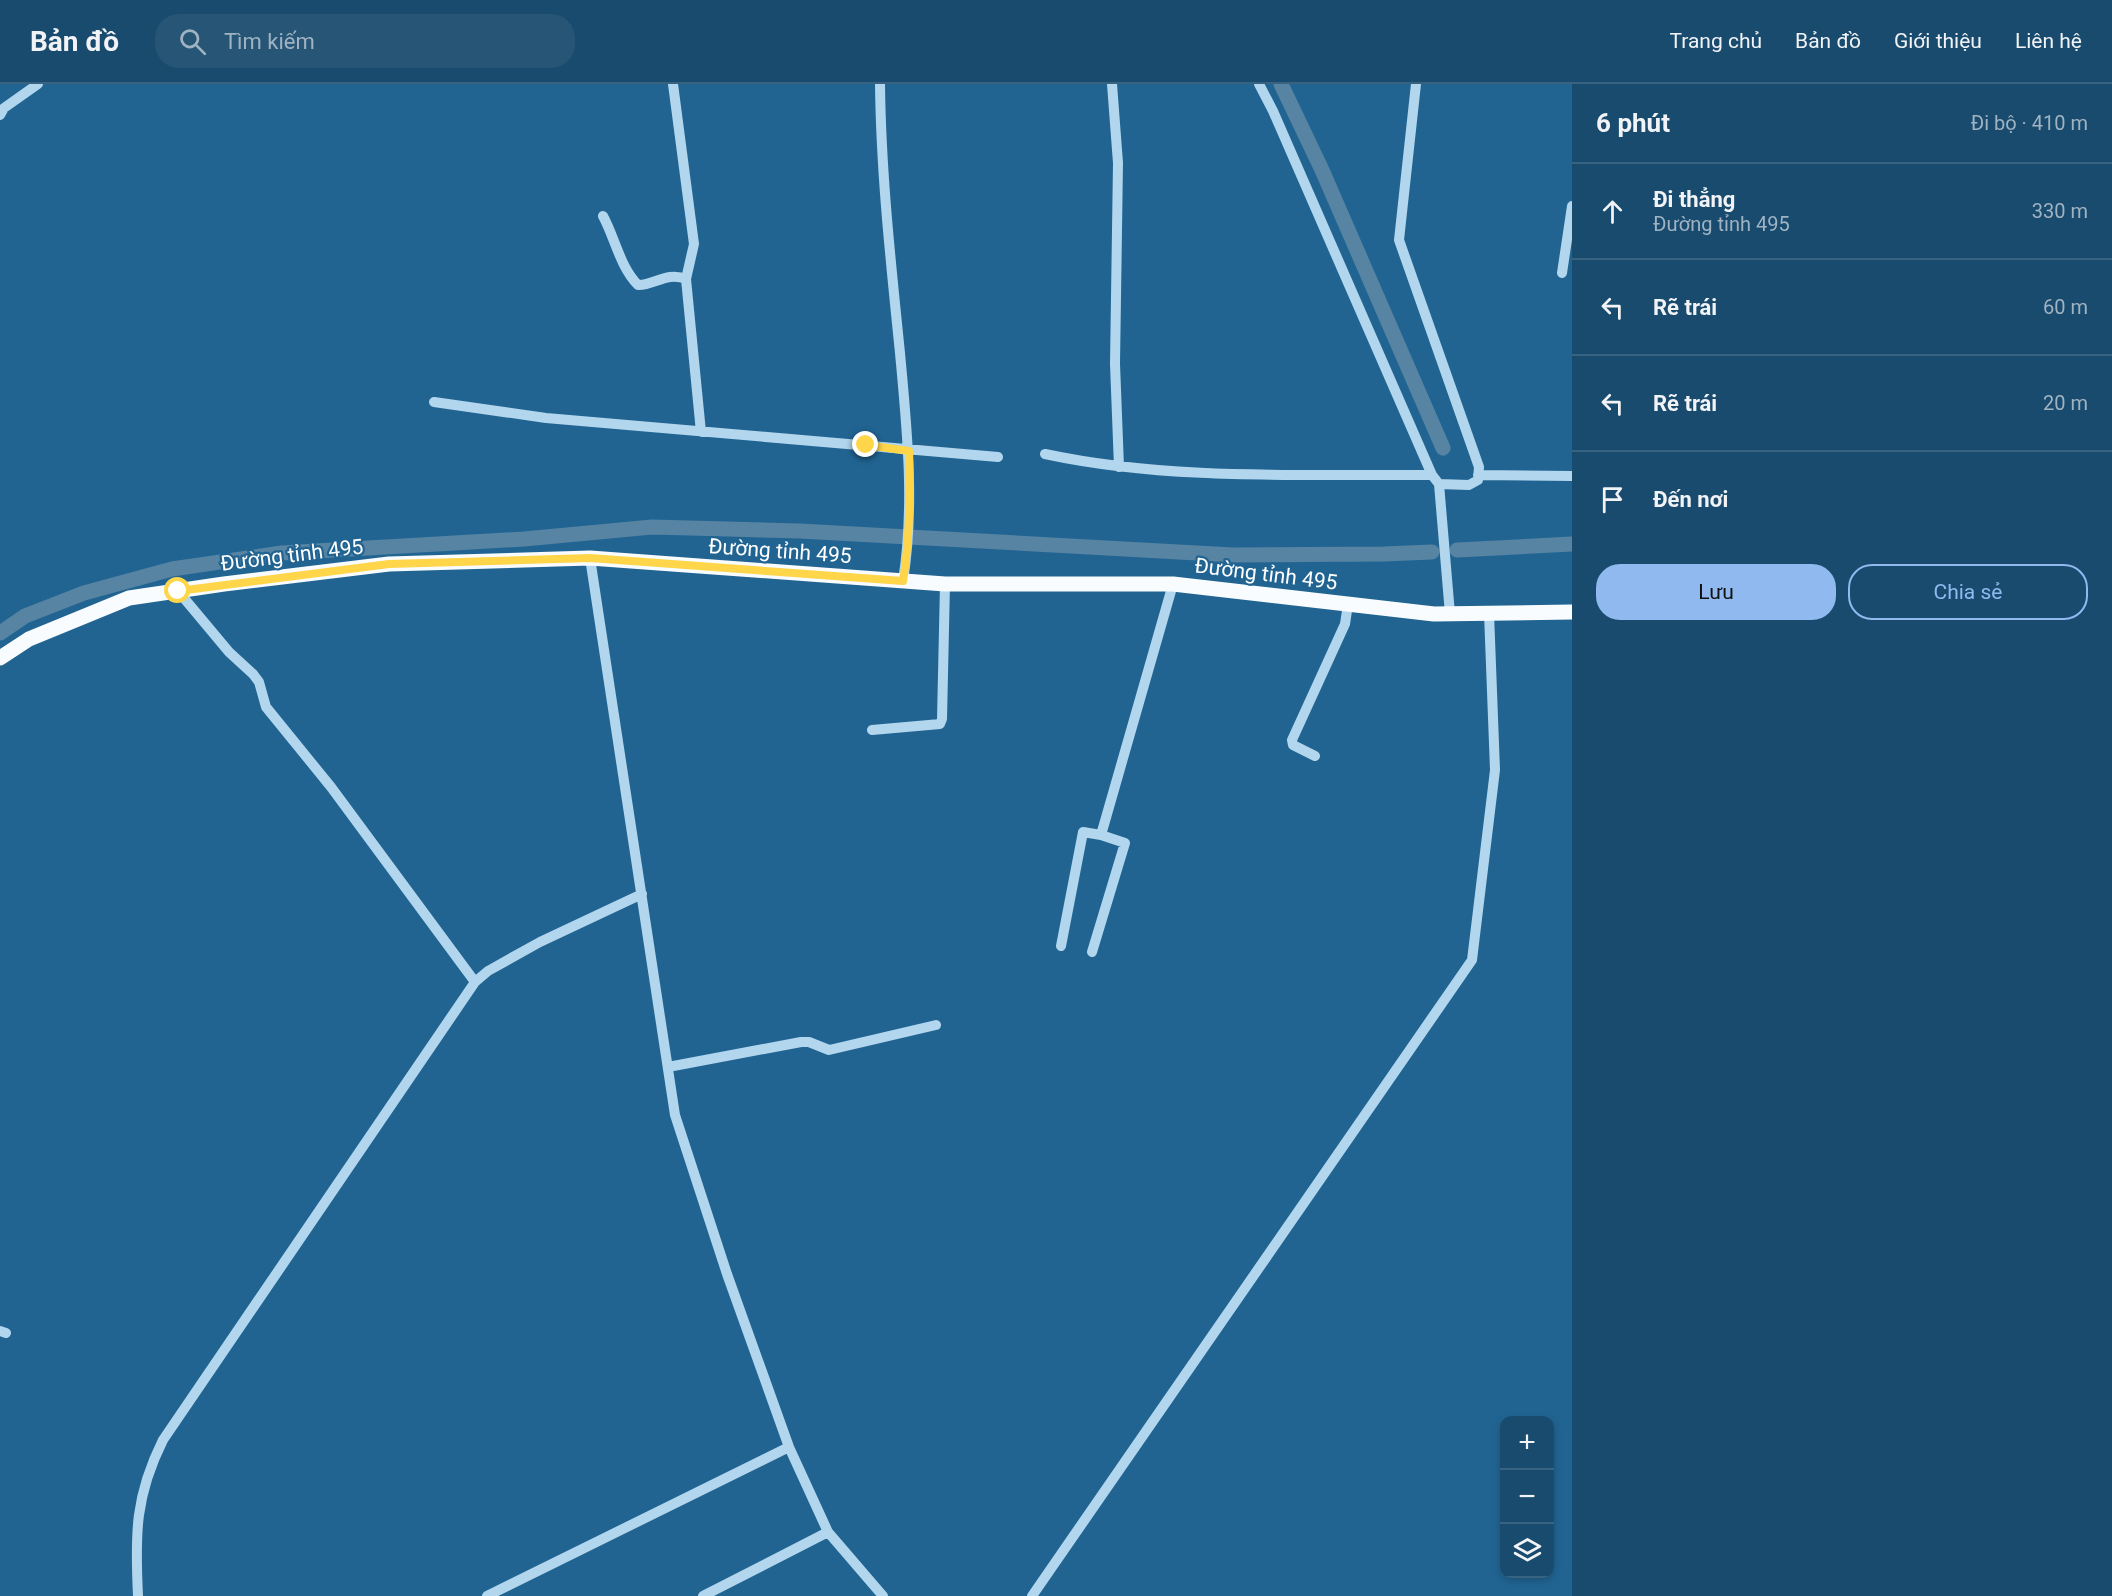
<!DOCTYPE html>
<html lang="vi">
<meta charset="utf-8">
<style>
:root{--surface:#194b6e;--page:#265576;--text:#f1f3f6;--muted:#9fb3c2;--line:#376381;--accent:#90b9f0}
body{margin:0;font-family:Roboto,sans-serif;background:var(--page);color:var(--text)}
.controls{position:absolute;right:18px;bottom:18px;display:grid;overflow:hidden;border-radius:12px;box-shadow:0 3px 9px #0003}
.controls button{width:54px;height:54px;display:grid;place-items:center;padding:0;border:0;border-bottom:2px solid var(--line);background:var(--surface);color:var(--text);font:30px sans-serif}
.stop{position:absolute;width:18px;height:18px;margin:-14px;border:4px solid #ffd54a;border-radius:50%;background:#fff}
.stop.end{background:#ffd54a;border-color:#fff;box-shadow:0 2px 6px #0008}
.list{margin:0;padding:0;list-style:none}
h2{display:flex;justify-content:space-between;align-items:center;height:78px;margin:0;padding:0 24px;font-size:26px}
h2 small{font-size:20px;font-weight:400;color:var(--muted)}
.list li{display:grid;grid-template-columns:39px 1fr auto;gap:18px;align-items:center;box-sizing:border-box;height:96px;padding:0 24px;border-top:2px solid var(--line)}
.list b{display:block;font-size:22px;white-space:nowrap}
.list p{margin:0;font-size:20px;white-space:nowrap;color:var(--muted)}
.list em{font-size:20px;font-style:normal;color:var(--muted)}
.actions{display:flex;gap:12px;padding:18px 24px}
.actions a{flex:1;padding:14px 0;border:2px solid var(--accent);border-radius:24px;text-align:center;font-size:21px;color:var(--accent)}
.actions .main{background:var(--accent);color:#111}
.icon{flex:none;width:33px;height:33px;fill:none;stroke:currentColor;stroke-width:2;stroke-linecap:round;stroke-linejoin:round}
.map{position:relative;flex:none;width:1572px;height:1512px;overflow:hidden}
header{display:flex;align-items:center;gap:36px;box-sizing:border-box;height:84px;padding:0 30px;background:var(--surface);border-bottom:2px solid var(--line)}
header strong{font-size:28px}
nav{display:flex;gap:33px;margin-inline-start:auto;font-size:21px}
.search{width:420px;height:54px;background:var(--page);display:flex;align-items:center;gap:15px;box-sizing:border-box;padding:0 21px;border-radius:24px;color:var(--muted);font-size:22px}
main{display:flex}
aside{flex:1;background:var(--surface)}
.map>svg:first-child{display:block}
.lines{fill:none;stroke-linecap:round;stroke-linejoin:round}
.canal{stroke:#5784a3;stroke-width:15}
.minor{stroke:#b2d6ed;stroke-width:10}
.major{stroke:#f9fcff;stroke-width:15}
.route{stroke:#ffd54a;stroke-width:8}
.labels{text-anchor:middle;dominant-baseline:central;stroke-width:4.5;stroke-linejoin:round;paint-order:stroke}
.street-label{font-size:21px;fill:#fff;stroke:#216492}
</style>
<header>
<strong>Bản đồ</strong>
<div class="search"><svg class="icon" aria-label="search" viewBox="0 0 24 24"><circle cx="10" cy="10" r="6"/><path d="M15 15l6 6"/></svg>Tìm kiếm</div>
<nav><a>Trang chủ</a><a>Bản đồ</a><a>Giới thiệu</a><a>Liên hệ</a></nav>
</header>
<main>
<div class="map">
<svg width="1572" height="1512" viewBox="0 0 1572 1512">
<rect width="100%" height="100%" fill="#216492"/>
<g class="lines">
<path class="canal" d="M1281,0L1322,86L1443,364
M1457,466L1572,460
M0,549L25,532L84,509L172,485L282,469L524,455L652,443L800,447L1233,471L1384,470L1432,468"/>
<path class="minor" d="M673,0L694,160L686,195L701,348
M880,0C881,90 891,180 900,269C907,345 915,421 903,497
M1112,0L1118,79L1115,280L1119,383
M1259,0L1273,27L1432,391L1439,400
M1416,0L1399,156L1479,383L1478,396L1469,401L1439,400L1450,530
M0,31L4,24L38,0
M603,132C615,154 620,183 638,201C653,202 667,187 686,195
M1562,189L1572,122
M434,318L546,334L998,373
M1045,370C1171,397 1303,390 1432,391
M1478,391L1572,392
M590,474L675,1031L727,1190L789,1363L828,1448L883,1512
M178,507L229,568L253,590L259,598L266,623L331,703L475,898
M872,646L940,640L942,635L945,500
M1315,672L1293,661L1292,656L1345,540L1348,520
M1101,751L1173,500
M1061,862L1083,748L1101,751L1125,759L1092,868
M668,983L801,958H809L829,966L936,941
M0,1247L6,1249
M138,1512C135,1450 135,1412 163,1356L475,898L488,887L540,858L642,810
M487,1512L789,1363
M703,1512L828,1448
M1032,1512L1472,876L1495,686L1489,529"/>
<path class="major" d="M0,574L29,555L129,514L224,500L389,480L590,474L945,500H1173L1434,530L1572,528"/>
</g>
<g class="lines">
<path class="route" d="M178,507L389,480L590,474L903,497C910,453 910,411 909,367L866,361"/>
</g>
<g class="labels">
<g class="street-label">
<text transform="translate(780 467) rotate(4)">Đường tỉnh 495</text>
<text transform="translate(292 471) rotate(-7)">Đường tỉnh 495</text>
<text transform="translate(1266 490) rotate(7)">Đường tỉnh 495</text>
</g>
</g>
</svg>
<div class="controls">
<button>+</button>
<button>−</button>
<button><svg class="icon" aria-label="layers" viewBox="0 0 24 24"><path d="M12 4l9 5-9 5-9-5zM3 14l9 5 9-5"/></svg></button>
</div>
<div class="stop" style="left:178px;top:507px"></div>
<div class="stop end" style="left:866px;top:361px"></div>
</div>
<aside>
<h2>6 phút<small>Đi bộ · 410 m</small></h2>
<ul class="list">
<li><svg class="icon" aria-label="ahead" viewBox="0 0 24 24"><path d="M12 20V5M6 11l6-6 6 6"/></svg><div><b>Đi thẳng</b><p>Đường tỉnh 495</p></div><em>330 m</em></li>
<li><svg class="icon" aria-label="left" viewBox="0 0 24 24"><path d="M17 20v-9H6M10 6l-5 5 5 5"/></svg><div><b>Rẽ trái</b></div><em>60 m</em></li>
<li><svg class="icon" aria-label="left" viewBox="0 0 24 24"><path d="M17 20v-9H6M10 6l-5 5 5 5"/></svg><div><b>Rẽ trái</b></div><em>20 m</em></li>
<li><svg class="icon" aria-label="arrive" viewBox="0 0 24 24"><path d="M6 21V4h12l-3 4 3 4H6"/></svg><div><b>Đến nơi</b></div></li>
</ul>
<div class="actions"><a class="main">Lưu</a><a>Chia sẻ</a></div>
</aside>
</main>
